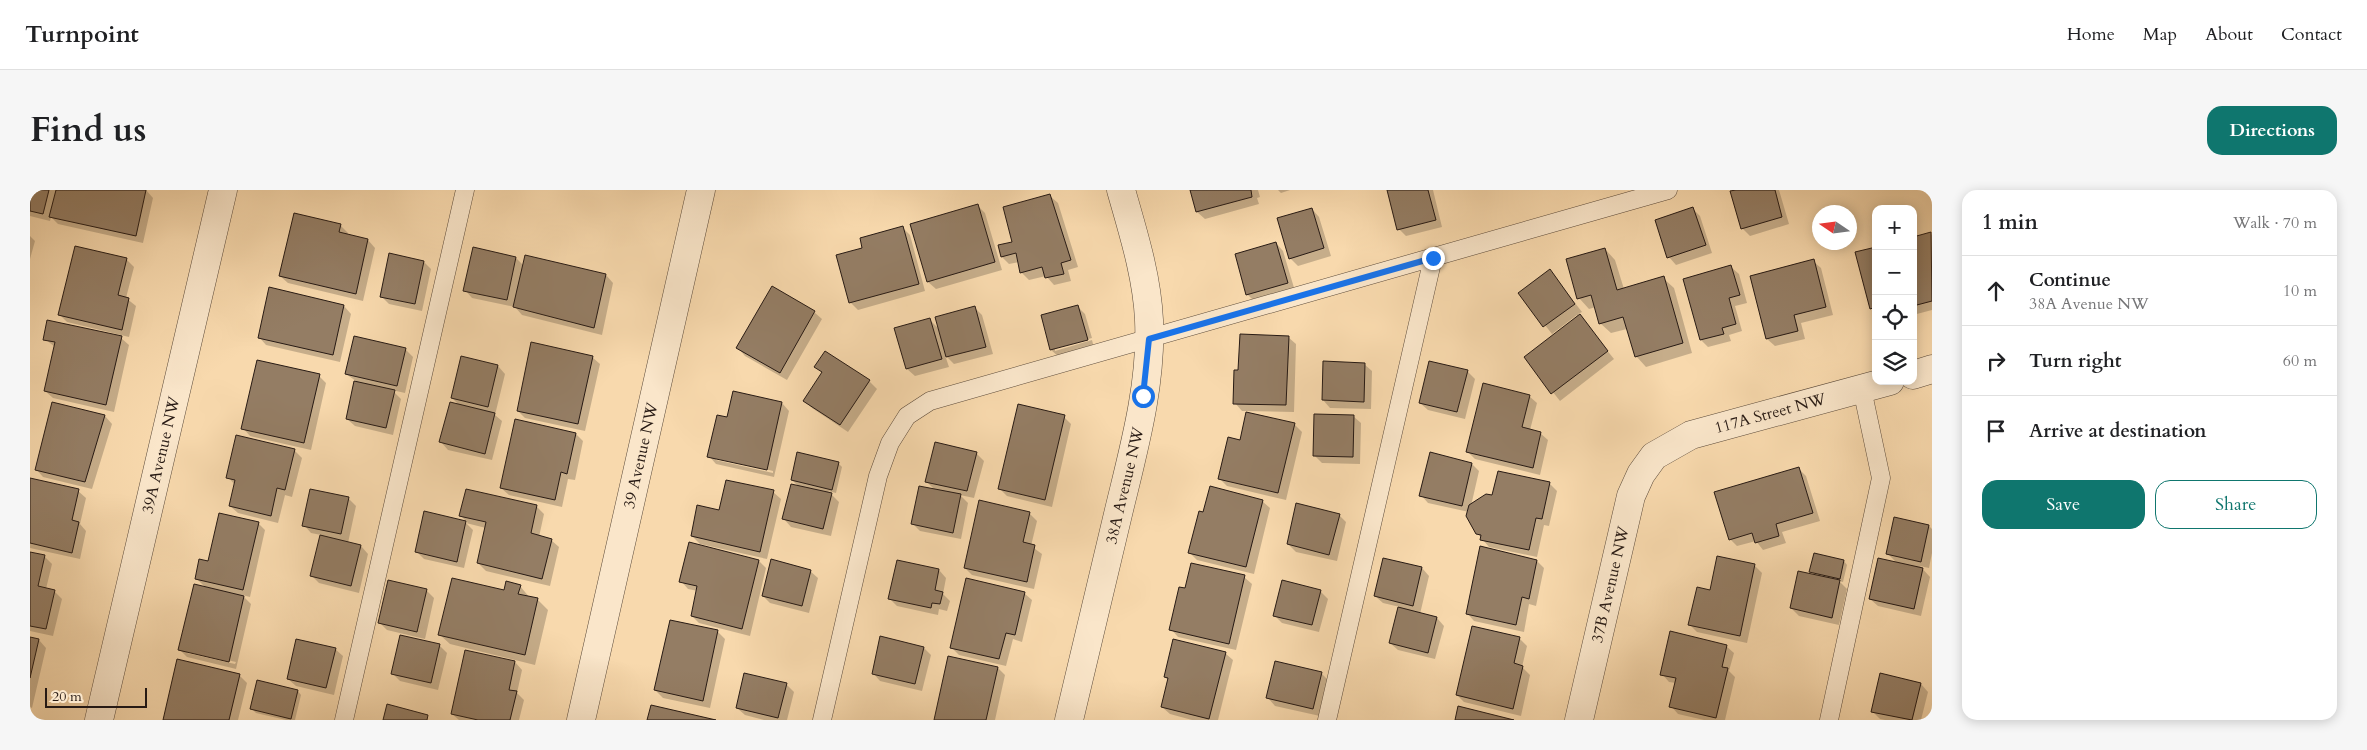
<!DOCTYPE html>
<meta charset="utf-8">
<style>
:root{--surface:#fff;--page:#f6f6f6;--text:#202124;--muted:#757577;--line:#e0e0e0;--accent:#0f766e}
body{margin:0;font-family:Cardo,serif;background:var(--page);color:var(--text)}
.controls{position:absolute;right:15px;top:15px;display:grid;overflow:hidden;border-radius:10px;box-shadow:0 2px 12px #0003}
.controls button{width:45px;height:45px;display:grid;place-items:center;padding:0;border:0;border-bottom:1px solid var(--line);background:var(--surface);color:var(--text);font:25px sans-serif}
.compass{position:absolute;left:1782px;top:15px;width:45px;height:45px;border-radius:50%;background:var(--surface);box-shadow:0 2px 12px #0003;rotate:283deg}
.scale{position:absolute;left:15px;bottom:12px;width:102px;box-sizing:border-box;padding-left:5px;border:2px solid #271a14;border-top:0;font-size:14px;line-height:18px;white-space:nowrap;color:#271a14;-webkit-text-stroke:4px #fae6ca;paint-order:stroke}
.stop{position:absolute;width:15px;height:15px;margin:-11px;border:4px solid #1a73e8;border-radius:50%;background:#fff}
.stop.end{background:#1a73e8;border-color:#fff;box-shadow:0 1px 5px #0008}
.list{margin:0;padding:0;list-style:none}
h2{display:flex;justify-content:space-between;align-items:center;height:65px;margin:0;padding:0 20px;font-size:21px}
h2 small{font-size:16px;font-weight:400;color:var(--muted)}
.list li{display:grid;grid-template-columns:32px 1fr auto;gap:15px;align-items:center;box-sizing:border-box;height:70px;padding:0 20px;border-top:1px solid var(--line)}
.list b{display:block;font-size:19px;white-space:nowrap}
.list p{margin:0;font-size:16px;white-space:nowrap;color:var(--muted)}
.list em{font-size:16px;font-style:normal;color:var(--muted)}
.actions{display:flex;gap:10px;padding:15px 20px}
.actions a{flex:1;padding:11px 0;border:1px solid var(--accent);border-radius:15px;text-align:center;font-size:18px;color:var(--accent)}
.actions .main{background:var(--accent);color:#fff}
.icon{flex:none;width:28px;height:28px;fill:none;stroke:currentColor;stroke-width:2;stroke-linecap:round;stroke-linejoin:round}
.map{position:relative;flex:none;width:1902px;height:530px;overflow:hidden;border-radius:15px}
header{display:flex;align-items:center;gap:30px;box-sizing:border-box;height:70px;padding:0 25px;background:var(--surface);border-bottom:1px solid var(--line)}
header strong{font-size:24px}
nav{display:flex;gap:28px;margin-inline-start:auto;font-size:18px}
.intro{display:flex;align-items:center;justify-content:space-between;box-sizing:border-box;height:120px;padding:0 30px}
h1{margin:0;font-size:35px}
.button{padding:12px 22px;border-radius:15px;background:var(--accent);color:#fff;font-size:18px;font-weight:700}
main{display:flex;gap:30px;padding:0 30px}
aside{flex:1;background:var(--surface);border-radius:15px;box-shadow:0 2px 12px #0003}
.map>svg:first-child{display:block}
.shadow{fill:#0003;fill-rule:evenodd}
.building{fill:#947d64;stroke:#271a14}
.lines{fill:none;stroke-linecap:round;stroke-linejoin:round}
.service-casing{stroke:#5b4a3a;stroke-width:19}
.minor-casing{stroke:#5b4a3a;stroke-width:29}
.service{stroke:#fae6ca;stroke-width:18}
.minor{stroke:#fae6ca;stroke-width:28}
.route{stroke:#1a73e8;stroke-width:6}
.labels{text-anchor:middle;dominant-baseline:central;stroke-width:4;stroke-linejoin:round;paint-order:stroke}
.street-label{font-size:16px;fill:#271a14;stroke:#fae6ca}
</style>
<header>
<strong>Turnpoint</strong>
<nav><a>Home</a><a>Map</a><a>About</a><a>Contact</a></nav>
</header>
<div class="intro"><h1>Find us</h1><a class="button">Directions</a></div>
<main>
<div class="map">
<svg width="1902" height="530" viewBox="0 0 1902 530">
<rect width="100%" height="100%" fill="#f8d9ad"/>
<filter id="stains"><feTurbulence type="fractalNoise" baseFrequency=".004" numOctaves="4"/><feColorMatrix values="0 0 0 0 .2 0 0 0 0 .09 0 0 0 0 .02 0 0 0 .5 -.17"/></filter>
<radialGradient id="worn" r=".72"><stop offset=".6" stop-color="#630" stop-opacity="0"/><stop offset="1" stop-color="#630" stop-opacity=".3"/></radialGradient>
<path class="shadow" d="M0,0H116L123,8L113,53L28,34L21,27L20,31L0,26Z
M1161,0H1228L1230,7L1227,8L1229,14L1175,29L1167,22Z
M1248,0H1260L1251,3Z
M1359,0H1403L1412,37L1376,46L1369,39Z
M1710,0H1749L1759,34L1720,46L1712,38Z
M1020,6L1028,13L1048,77L1038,80L1041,91L1024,95L1016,86L999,90L992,83L989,72L979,74L972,67Z
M948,16L955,23L972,80L906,99L898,92L882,35Z
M1282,19L1289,27L1301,66L1268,76L1260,68Z
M1663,19L1670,26L1682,63L1646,75L1639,67Z
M310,35L318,43L317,46L338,50L345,58L333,111L258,93L250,86Z
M873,38L880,45L895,101L828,120L820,112L834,59Z
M1900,43L1902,45V120L1883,125V48Z
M0,46L5,51L0,69Z
M1246,53L1253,61L1265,101L1225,112L1217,104Z
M1575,59L1585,70L1594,99L1633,88L1644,98L1662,163L1616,177L1606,166L1597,139L1581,143L1570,133L1566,117L1559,119L1549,108Z
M360,64L394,72L401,79L392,121L359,114L351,106Z
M486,68L494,76L576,85L583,93L572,145L492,125L485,117L442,108L435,100Z
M96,69L104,77L96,108L106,116L99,147L37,132L29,124Z
M1783,71L1791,78L1803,125L1771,133L1775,149L1745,156L1737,149L1721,87Z
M1701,77L1709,84L1717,113L1705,116L1712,141L1699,145L1701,151L1678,157L1671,150Z
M1520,81L1552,122L1548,124L1584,169L1530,211L1495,167L1548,127L1547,125L1522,144L1490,103Z
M314,116L321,124L310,172L236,155L229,147Z
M1048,117L1055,124L1062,148L1025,158V161L1062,150L1064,158L1029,167L1021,160L1012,126Z
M945,118L952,125L963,164L924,174L915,165L919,177L885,186L877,179L866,139L900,130L910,140Z
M784,122L792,129L757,190L715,166L708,158Z
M1258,147L1266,154L1264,222L1212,221L1205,213L1209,181Z
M91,148L99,155L84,222L23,208L15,201L25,157L15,149Z
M375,159L383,167L375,203L362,200L371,209L363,245L325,236L317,229L326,191L316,184Z
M796,163L839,191L847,199L818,242L782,218L775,211L793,184L786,177Z
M562,167L570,174L555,241L495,228L488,221Z
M432,168L468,176L475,184L465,225L472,231L462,270L418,260L411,252L430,216L422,208Z
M1334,174L1342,181L1341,219L1300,218L1293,210Z
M1437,181L1445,189L1435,229L1398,220L1390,213Z
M289,186L296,193L281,260L220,246L213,238Z
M1499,206L1507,213L1500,240L1510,243L1518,250L1510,285L1445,269L1438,262Z
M752,213L759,221L744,287L686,274L679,266L698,228ZM686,267L743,281V283L686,270Z
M75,226L82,234L62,299L13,287L6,279Z
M1323,226L1331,233L1330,274L1292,273L1285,266Z
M1034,227L1041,234L1022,317L977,306L970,299Z
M1264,234L1272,242L1256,310L1197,296L1190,289L1211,252Z
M546,244L553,251L545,290L538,289L532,317L479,305L471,298Z
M264,260L272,268L262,307L255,305L248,333L208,323L200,316L205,295L198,287Z
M946,263L954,271L944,308L930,305L938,313L931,349L890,341L883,334L905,300L896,291Z
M808,273L812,277L806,303L798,301L809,312L801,346L761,337L754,329L769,297L762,290Z
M1442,274L1449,281L1441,316L1463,307L1519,293L1527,301L1519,336L1514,335L1507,367L1459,357L1447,343L1439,322L1398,313L1391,305Z
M1769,279L1776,286L1790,331L1752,342L1756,353L1733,360L1726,351L1707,356L1700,349Z
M0,289L48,301L56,308L50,334L56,341L50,369L0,358Z
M743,302L751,309L737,369L670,354L662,346L690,322Z
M318,308L326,316L318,353L331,356L338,364L329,403L289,393L281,385L291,345L281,343L274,335Z
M1232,311L1240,318L1224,384L1167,370L1160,363L1174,324Z
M506,316L514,324L509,347L521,350L529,357L520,396L456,381L448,373L456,338L436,333L443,340L434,378L394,369L386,361L395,323L438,333L431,326Z
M999,323L1007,331L1001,356L1012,364L1004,399L942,385L935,378Z
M1309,325L1316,332L1307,371L1266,362L1258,354Z
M228,333L235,340L220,407L212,405L221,414L206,479L157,467L150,460L176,398L166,388L179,372ZM157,461L206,472L205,474L157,463Z
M1899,336L1902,339V363L1899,378L1890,376L1900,387L1891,426L1848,416L1840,409L1867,373L1857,363Z
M0,363L14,366L22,374L16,399L24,401L32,409L23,446L0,441Z
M729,371L736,378L720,446L669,433L662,426L668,401L658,399L651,391Z
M1507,371L1514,378L1506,416L1499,414L1494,442L1444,431L1437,423Z
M1814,371L1817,375L1813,392L1809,391L1817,399L1809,435L1769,426L1761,418L1785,386L1781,382Z
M1724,375L1732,383L1717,453L1667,442L1660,435L1681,401Z
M1392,378L1399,386L1390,424L1407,428L1414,436L1405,469L1368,460L1360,453L1370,417L1353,413L1345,406Z
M909,380L916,388L913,404L920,411L917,421L909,419L908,425L867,416L860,409Z
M780,381L788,388L779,423L740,413L733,406Z
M1214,387L1222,394L1206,460L1148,447L1141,439L1156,400Z
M490,396L500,408L507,409L518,420L505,475L420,454L409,444L475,402Z
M396,400L404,408L395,449L357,440L350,433Z
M1290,401L1298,409L1289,442L1252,433L1244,425Z
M994,403L1002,410L992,452L983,449L976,476L929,465L921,457Z
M641,431L688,442L695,449L680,518L633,508L625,500Z
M0,448L9,450L16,458L2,518L0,517Z
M1489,448L1497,456L1492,477L1500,485L1491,526L1434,512L1427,505Z
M409,455L417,463L408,500L370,491L362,483Z
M1696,456L1704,463L1699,481L1705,487L1695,530H1674L1648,524L1641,516L1646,493L1639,492L1632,484Z
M894,458L901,465L892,501L850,491L843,483Z
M305,459L313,466L304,505L266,496L258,489Z
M1195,463L1203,470L1188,530H1162L1140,524L1132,517L1138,490L1135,487Z
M485,472L492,480L487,503L494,510L489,530H429L422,524Z
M968,478L975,485L965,530H905Z
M1291,483L1299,491L1290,526L1245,516L1238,508Z
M1851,484L1891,494L1898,502L1891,530H1855L1850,529L1842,521Z
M209,485L217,493L208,530H134Z
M756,494L764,502L757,530H734L715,525L707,518Z
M268,501L271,505L265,530H256L226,523L222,519Z"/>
<path class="building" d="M0,0H19L13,24L0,21Z
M26,0H116L106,46L19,27Z
M1160,0H1221L1222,7L1166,22Z
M1357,0H1398L1406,30L1367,40Z
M1706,0H1745L1752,27L1711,39L1700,1Z
M1020,4L1041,70L1031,73L1034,84L1015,88L1012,77L990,83L986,63L971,67L968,55L982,52L973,17Z
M948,14L965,72L897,92L880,34Z
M1663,17L1676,55L1637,68L1625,30Z
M1282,18L1294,58L1259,69L1247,28Z
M264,23L311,34L309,42L338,49L326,104L249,86Z
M873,36L889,94L819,113L806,65L832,58L830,48Z
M1901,42L1902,111L1883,116V47Z
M1246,52L1258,93L1216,105L1205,64Z
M45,56L97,68L88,105L99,108L92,140L28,125Z
M443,57L486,67L477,110L433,101Z
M1846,57V117L1840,119L1825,62Z
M1575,58L1587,100L1634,86L1653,153L1605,167L1593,127L1569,134L1561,105L1547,109L1536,69Z
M359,63L394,71L385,114L350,107Z
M495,65L576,84L564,138L483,117Z
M1784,69L1796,117L1764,125L1768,141L1736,149L1720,86Z
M1701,75L1710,105L1699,108L1706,134L1692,138L1694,144L1670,150L1653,89Z
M1520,79L1545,114L1513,137L1488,103Z
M742,96L785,121L750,183L706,158Z
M239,97L314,115L303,165L228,148Z
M1048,115L1058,150L1020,160L1011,125Z
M945,116L956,157L916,167L905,127Z
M1550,124L1578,161L1521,204L1494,167Z
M900,128L912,169L876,179L864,138Z
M17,130L92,146L76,215L14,201L25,152L13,150Z
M1210,144L1259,146L1256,215L1203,214L1204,180H1208Z
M324,146L376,158L367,196L315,184Z
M501,152L563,166L548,234L487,221Z
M795,161L840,190L810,235L773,211L792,182L784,177Z
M431,166L468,175L458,217L421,208Z
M227,170L290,184L274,253L211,239Z
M1293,171L1335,173L1334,212L1292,210Z
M1399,171L1438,180L1427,222L1389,213Z
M324,191L365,200L356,238L316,229Z
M1453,193L1500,205L1492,237L1511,242L1503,278L1436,262Z
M703,201L752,212L737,280L677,267L687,225L697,227Z
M22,212L75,225L55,292L5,280Z
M420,212L465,223L455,264L409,252Z
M988,214L1035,225L1015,310L968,299Z
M1216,222L1265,233L1248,303L1188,289L1198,247L1210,250Z
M1284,224L1324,225L1323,267L1283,266Z
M485,229L546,243L537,284L531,282L525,310L470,298Z
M206,245L265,259L255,300L247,298L241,326L199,316L205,290L196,288Z
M905,252L947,262L937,301L895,292Z
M767,262L809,272L802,300L761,290Z
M1400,262L1442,273L1432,316L1389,306Z
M1769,277L1783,323L1746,334L1749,346L1725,353L1722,343L1699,350L1684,302Z
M1468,281L1520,292L1512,329L1506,328L1499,360L1450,350L1451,345L1446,344L1436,326L1439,315L1456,304L1462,305Z
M0,288L49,299L42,330L49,332L42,363L0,353Z
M696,290L744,300L730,362L661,346L667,315L689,320Z
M761,294L802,303L793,339L752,329Z
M889,296L931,304L923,343L881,334Z
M1180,296L1233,310L1216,377L1158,363L1169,321L1173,322Z
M280,299L319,307L311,344L272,336Z
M436,299L507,315L501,343L522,349L512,389L447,373L456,332L429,326Z
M949,310L1000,322L993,352L1005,355L997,392L934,378Z
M1266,313L1310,324L1299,365L1257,354Z
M394,321L436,331L427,372L385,362Z
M189,323L229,332L213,400L165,389L169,369L178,371Z
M1864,327L1899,335L1891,372L1856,364Z
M290,345L331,355L321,396L280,386Z
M659,352L729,370L712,439L661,426L667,396L649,392Z
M1450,356L1507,370L1499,409L1492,407L1486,435L1436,424Z
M0,362L15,365L8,396L25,400L16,439L0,436Z
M1784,363L1814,370L1810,389L1779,382Z
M1687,366L1725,374L1710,446L1658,435L1667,397L1680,400Z
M1353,368L1392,377L1383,416L1344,406Z
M1848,368L1893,378L1884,419L1839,409Z
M741,369L781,380L772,416L732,406Z
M867,370L909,379L905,400L913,402L910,414L902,413L901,418L858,409Z
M1161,373L1215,385L1199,454L1139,440L1149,397L1155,398Z
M1768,381L1810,390L1802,428L1760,418Z
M422,388L474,400L476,391L491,395L488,404L508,408L495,465L408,445Z
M936,388L995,402L985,445L976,443L969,469L920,458Z
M358,390L397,399L387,442L348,433Z
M1252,390L1291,400L1282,435L1243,426Z
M164,394L214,406L199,472L148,460Z
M1368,417L1407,427L1398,463L1359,453Z
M640,430L688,440L673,511L624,500Z
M1442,436L1490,447L1484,473L1493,476L1483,519L1426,505Z
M1640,441L1697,455L1692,477L1698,478L1686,528L1639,517L1646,488L1630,485Z
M370,445L410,454L401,493L361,484Z
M850,446L894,457L885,494L842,484Z
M0,447L9,449L0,488Z
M266,449L306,458L296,498L257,489Z
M1143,449L1196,462L1179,529L1131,517L1138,488L1134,487Z
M435,460L485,471L479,500L487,501L480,530H448L421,524Z
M918,466L968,477L956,530H904Z
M147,469L210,484L199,530H133Z
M1245,471L1292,482L1283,519L1236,508Z
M714,483L757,493L748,528L706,518Z
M1850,483L1891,493L1882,530L1841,522Z
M227,490L268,500L261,529L220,519Z
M357,514L398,525L397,530H353Z
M621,515L686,530H617Z
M1428,516L1484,530H1425Z"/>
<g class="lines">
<g class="service-casing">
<path id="service" d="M314,530L435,0
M792,530L848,286L860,253L877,226L900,211L1638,0
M1297,530L1403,68
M1799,530L1851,288L1832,199"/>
</g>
<g class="minor-casing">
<g id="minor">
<path d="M1883,185L1902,179"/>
<path id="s1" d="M69,530L193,0"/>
<path id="s2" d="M551,530L671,0"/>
<path id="s3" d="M1039,530C1056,460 1073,390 1089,320C1104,258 1122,194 1119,130C1117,86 1103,42 1091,0"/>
<path id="s4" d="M1549,530L1601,306L1611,284L1624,266L1661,245L1860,191"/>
</g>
</g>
<use href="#service" class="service"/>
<use href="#minor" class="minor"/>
</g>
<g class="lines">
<path class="route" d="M1113,206L1119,149L1403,68"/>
</g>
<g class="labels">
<g class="street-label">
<text stroke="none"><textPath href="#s4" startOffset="401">117A Street NW</textPath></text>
<text stroke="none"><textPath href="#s1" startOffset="272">39A Avenue NW</textPath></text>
<text stroke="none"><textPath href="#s2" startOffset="271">39 Avenue NW</textPath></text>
<text stroke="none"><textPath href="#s3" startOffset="241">38A Avenue NW</textPath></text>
<text stroke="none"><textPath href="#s4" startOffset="139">37B Avenue NW</textPath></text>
</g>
</g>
<rect width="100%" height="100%" filter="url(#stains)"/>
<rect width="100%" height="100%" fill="url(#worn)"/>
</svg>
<div class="controls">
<button>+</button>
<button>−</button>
<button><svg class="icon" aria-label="locate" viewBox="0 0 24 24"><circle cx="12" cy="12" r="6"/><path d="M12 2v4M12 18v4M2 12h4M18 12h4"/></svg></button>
<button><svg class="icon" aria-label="layers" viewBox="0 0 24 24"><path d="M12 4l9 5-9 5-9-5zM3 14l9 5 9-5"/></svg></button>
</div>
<svg class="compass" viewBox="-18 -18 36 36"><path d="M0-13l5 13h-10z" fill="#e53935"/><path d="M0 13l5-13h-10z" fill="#757577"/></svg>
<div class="scale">20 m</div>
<div class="stop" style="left:1113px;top:206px"></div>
<div class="stop end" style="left:1403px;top:68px"></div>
</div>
<aside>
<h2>1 min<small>Walk · 70 m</small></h2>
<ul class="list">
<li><svg class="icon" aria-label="ahead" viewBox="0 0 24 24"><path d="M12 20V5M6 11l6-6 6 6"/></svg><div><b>Continue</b><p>38A Avenue NW</p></div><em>10 m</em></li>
<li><svg class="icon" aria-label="right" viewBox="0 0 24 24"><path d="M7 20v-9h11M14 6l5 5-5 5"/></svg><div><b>Turn right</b></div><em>60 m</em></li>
<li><svg class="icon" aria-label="arrive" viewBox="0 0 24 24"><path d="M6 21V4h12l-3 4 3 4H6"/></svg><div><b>Arrive at destination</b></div></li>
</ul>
<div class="actions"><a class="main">Save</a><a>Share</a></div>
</aside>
</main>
